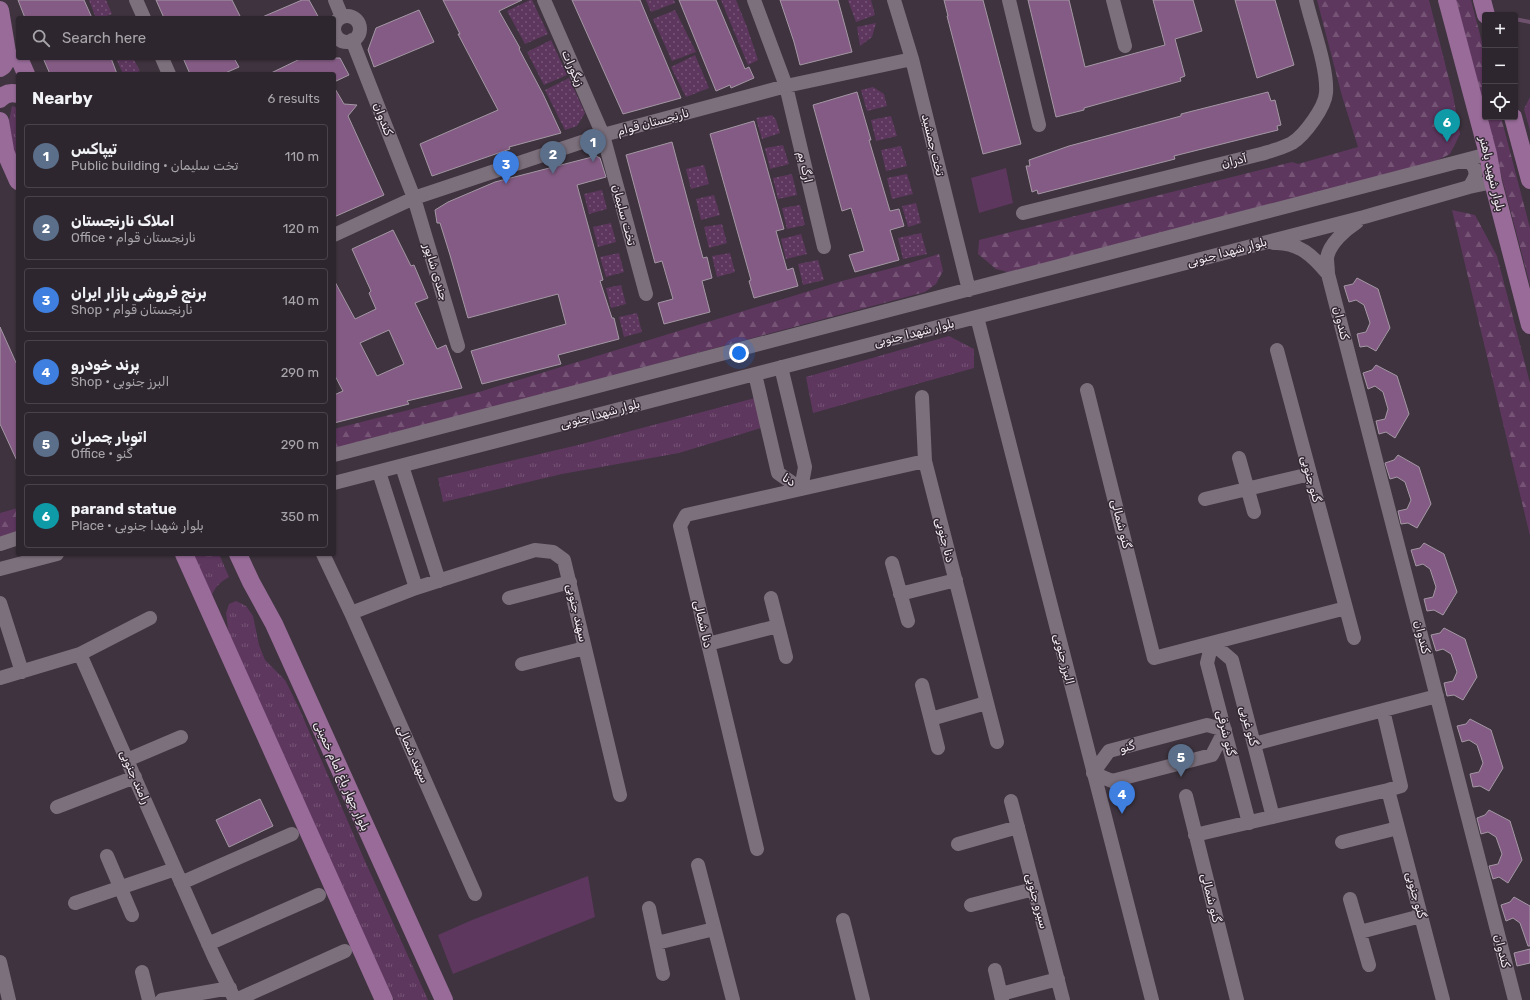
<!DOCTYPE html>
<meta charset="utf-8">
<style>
:root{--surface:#2e262e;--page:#3a323a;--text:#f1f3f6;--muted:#a7a5aa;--line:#49434a;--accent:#bca0f2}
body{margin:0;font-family:Rubik,Vazirmatn,sans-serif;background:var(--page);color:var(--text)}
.controls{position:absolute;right:12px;top:12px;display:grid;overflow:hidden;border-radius:4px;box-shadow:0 1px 3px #0004}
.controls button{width:36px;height:36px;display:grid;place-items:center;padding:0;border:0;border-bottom:1px solid var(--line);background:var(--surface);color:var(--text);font:20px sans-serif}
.you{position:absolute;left:739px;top:353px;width:14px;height:14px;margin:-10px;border:3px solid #fff;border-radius:50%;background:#1a73e8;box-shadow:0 0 0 6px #1a73e833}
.badge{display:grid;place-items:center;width:26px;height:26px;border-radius:50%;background:var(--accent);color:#fff;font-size:13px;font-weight:700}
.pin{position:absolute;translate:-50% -33px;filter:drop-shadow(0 1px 2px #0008)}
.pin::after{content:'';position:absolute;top:21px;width:14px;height:12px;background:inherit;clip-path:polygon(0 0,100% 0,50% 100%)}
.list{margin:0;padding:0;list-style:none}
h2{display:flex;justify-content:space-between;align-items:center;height:52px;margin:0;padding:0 16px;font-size:17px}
h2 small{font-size:13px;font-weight:400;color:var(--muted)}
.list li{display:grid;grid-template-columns:26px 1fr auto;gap:12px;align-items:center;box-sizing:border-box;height:64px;margin:0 8px 8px;padding:0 8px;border:1px solid var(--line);border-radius:4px}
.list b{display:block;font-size:15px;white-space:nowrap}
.list p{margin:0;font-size:13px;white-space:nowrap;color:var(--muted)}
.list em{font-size:13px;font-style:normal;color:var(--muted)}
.icon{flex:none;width:22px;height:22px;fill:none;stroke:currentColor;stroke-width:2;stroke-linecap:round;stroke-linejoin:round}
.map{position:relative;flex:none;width:1530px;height:1000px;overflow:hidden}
.search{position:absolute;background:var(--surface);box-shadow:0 1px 3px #0004;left:16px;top:16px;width:320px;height:44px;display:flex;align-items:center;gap:10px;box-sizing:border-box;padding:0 14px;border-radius:4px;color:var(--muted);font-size:15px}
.panel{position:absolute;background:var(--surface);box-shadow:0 1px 3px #0004;left:16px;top:72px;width:320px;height:484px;border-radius:4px}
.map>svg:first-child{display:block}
.grass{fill:url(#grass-tufts)}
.forest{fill:url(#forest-firs)}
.park{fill:#5e375f}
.garden{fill:url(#garden-dots)}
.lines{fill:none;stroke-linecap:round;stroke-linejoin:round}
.stream{stroke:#6d516d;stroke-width:4}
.building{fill:#845b84;stroke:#a498a4;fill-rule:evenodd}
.minor{stroke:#7c707c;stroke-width:14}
.major{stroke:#986b98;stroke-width:18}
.labels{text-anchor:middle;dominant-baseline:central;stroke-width:3;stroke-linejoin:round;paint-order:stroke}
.street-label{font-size:12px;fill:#f3ecf3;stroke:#342934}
</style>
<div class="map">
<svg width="1530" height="1000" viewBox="0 0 1530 1000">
<defs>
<pattern id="grass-tufts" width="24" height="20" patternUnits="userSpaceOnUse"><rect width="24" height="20" fill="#5e375f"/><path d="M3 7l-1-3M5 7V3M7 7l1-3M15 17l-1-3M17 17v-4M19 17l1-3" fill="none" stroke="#765476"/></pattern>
<pattern id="forest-firs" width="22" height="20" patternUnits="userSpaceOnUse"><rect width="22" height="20" fill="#5e375f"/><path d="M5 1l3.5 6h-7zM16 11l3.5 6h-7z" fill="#765476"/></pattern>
<pattern id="garden-dots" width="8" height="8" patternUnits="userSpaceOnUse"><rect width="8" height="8" fill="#5e375f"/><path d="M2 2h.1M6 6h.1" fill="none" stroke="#765476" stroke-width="1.8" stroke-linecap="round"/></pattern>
</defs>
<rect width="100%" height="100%" fill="#3e333e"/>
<path class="grass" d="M12,106L18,108V165L14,156L9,121Z
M949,336L974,349V368L813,413L806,377Z
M755,398L761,428L679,453L562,474L443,502L438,478L578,445Z
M192,554H219L229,577C220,582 215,587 211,597Z
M236,601L246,606L253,616L259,645L265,660L285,680L299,708L364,859L428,1000H394L230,645L226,613L229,604Z"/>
<path class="forest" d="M1317,0H1429L1453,95L1460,134L1450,154L1428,165L1016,274L996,269L978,254L979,240L1292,162L1298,164L1358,147L1342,96Z
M1456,0H1471L1485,54V113Z
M1530,97V131L1524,109Z
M1486,117H1501L1530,228V285Z
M1452,210L1475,215L1497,256L1530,383V536Z
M939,254L943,271L936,284L925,292L334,450V429L479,392L842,281L900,266Z
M18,508V533L0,538V513Z"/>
<path class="park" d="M1006,168L1013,203L979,213L971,178Z
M588,876L595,917L453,974L438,935L472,920Z"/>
<path class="garden" d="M89,0H106L112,14L101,18H96Z
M530,0H532L548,34L525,44L507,11Z
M646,0H674L675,3L651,12Z
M721,0H736L747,27L758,60L748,65Z
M848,0H871L875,15L856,22Z
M675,10L696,52L672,61L653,19Z
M876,23L872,37L860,46L857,27Z
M551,40L567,75L544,85L527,52Z
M695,55L709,88L686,97L671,67Z
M116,58H133L140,71L131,74H123Z
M569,78L585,113L577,126L565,130L545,90Z
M873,87L884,94L887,106L867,111L861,90Z
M772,115L776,120L780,133L762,139L756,118Z
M891,116L897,136L876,141L871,120Z
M783,145L789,164L770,169L765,148Z
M901,146L907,166L886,171L881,150Z
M704,165L709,184L691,189L686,169Z
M792,174L797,195L778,199L773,178Z
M907,174L913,194L892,199L887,178Z
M602,190L607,209L589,214L584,194Z
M714,195L720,215L701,220L696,199Z
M916,203L921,223L908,227L902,206Z
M800,205L805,225L787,229L782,208Z
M611,223L616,242L598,247L593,227Z
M722,224L727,243L709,248L704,227Z
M921,233L927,254L903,259L898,238Z
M801,234L807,254L786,259L781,239Z
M619,253L624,272L606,277L600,257Z
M730,253L735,272L717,277L712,256Z
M818,260L824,280L803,285L798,264Z
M621,285L626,304L611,308L606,288Z
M637,313L642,332L624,337L619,317Z"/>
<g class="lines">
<path class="stream" d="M1515,19L1530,22"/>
</g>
<path class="building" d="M18,0H84L92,18H25Z
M156,0H232L241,18H164Z
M302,0H309L319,18H260Z
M443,0H522L499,11L520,48L519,49L543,94L561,133L509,147L510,149L432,176L420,144L498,110L458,34H460Z
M572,0H640L681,98L623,114Z
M679,0H716L745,69L749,67L754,78L731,88L730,85L716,91Z
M780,0H838L852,52L800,65L794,42Z
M944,0H983L1021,144L983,154L947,16H948Z
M1028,0H1069L1085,67L1165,45L1153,0H1193L1202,31L1175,39L1185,76L1180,78L1181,81L1084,108V110L1056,117Z
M1235,0H1275L1294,65L1257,78Z
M419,10L434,42L374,67L368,50L376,28Z
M43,58H111L117,74H50Z
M183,58H234L239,67L223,74H190Z
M302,58H340L349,75L334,82V74H269Z
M334,87L344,104L357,105L348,116L384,195L334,217Z
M857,92L871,140H869L890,211L899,209L904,226L890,230L899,260L855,272L849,255L864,251L851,208L842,211L813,105Z
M1268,92L1271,101L1275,100L1281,125L1277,126L1278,130L1174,156L1175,159L1081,183L1038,194L1037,190L1032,192L1026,166H1030L1029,160L1069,146L1181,116V114Z
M754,121L784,229L776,231L787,270L793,268L798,286L754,298L749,281L751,280L710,134Z
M672,142L703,258L707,257L712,278L702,281L710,312L664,324L658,303L673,299L662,261L655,263L626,155Z
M596,156L600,158L606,177L577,185L603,280L600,281L612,318H614L619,339L558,355L561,364L482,384L471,351L566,324L558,294L468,318L450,255L440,223H437L435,210L448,202L495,182Z
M393,230L411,266L414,265L428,298L415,303L437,349L446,345L462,388L407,401L409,404L334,423V395L343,391L334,374V280L355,319L376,309L369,293L371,291L352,249ZM389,330L404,364L377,376L360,343Z
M1357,278L1378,289L1390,328L1376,351L1367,346L1360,347L1357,334L1366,332L1370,323L1364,305L1356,300L1349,302L1344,286L1353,284Z
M0,327L18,367V463L0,424Z
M1376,365L1397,376L1409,414L1395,438L1386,432L1379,434L1376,421L1385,419L1388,409L1383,392L1375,386L1368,389L1363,373L1372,370Z
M1398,455L1419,467L1431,504L1417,528L1408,523L1401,524L1398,511L1407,509L1411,500L1405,482L1397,477L1390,479L1385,463L1394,460Z
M1424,543L1444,554L1457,592L1443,615L1434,610L1427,611L1424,599L1433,597L1436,587L1430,569L1423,564L1416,566L1411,550L1420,548Z
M1444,628L1465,639L1477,677L1463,700L1454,695L1447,696L1444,683L1453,681L1457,672L1451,654L1443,649L1436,651L1431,635L1440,633Z
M1470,719L1491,730L1503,768L1489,791L1480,786L1473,787L1470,774L1479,772L1483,763L1477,745L1469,740L1462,742L1457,726L1466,724Z
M260,799L273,826L229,847L216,820Z
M1489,810L1510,821L1522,860L1508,883L1499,877L1493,879L1489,866L1498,864L1502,854L1496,837L1488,832L1481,834L1477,818L1485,815Z
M1514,897L1530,906V946H1528L1520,923L1513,918L1506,921L1501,905L1510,902Z
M1530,949V963L1517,966L1514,953Z"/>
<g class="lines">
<path class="minor" d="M136,0L144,18
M335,0L342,17
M544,0L603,135L646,294
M754,0L786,86L824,247
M894,0L912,59L969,290
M1009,0L1039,125
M1113,0L1125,46
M334 29a13 13 0 1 1 26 0a13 13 0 1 1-26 0Z
M352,40L414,198L458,346
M162,58L169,74
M1462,161L1471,163C1479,172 1475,179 1469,187
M1023,213L1261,154C1271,151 1283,148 1292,143C1305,135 1325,107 1326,93C1328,68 1312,26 1306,0
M1357,222C1346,229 1329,244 1327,258C1327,263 1328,269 1328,274L1515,1000
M334,235L414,198L603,135L786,86L912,59
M1274,243C1299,242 1313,256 1328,274
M977,317L1152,1000
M1277,350L1354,638
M755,374L778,473L801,489L805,467L781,367
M1087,390L1154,658L1346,608
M922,397L925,461
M334,455L1488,154
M1239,458L1254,512
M402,466L439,581
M379,472L416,588
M334,483L755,374L1364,217L1469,187L1493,182
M1205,499L1310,474
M0,544L18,538
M323,554L351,613L475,894
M892,563L908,621
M0,569L57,554
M900,594L956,580
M509,598L570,582
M771,598L786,657
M0,603L22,672
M351,613L416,588L535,550L553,552L564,560L620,795
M708,644L778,626
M80,654L150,618
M522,664L585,648
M0,678L80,654L214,957L235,1000
M922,685L938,748
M931,719L986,703
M1207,725L1225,730L1212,755L1112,781L1093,773L1109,751Z
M1254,744L1437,696
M127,760L181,737
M1388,790L1443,1000
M1186,796L1237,1000
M1011,801L1063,1000
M57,807L135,777
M1249,823L1207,663L1212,643L1232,660L1273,817
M1195,835L1388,790L1401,786L1383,710
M1342,842L1398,828
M958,844L1018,827
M757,849L680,526L686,515L925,461L997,742
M107,856L132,915
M698,865L733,1000
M181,883L292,834
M1350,899L1369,965
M75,903L175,869
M971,905L1034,889
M649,908L663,974
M843,920L863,1000
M1360,932L1421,916
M657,943L714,929
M208,944L319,895
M0,962L9,1000
M995,970L1002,1000
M142,972L149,1000
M1001,994L1058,979
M162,1000L230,988
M236,1000L345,951"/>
<path class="major" d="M1447,0L1488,154L1493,182L1530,325
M1482,0L1486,15
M0,10L8,58L3,66L0,68
M19,58L26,74
M0,99C5,93 11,92 18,94
M1513,117L1530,180
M0,121L5,150
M0,140L18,181
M184,554L384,1000
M238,554L251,582L274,624L444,1000"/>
</g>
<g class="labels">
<g class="street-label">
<text transform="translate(573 68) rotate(66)">زیگورات</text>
<text transform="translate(383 119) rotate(69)">کندوان</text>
<text transform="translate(653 122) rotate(-15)">نارنجستان قوام</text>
<text transform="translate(933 145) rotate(76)">تخت جمشید</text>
<text transform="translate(1234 161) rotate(-14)">آدران</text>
<text transform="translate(805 167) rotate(77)">ارگ بم</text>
<text transform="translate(1492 174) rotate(77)">بلوار شهید باهنر</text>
<text transform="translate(624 215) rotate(75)">تخت سلیمان</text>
<text transform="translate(1227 252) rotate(-15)">بلوار شهدا جنوبی</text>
<text transform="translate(436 272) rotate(73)">جندی شاپور</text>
<text transform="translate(1341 323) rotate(76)">کندوان</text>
<text transform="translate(914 333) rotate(-14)">بلوار شهدا جنوبی</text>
<text transform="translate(600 414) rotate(-15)">بلوار شهدا جنوبی</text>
<text transform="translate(1311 479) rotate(75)">گنو جنوبی</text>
<text transform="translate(789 480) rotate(33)">دنا</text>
<text transform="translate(1121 524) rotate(76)">گنو شمالی</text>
<text transform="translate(945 540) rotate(76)">دنا جنوبی</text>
<text transform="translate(577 613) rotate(77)">سهند جنوبی</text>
<text transform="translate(703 624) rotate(77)">دنا شمالی</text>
<text transform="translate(1422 637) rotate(76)">کندوان</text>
<text transform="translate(1064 659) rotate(76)">البرز جنوبی</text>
<text transform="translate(1249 726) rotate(75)">گنو غربی</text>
<text transform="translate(1226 733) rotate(76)">گنو شرقی</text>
<text transform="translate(1127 747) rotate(-15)">گنو</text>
<text transform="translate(413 754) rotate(66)">سهند شمالی</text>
<text transform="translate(342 776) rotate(66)">بلوار چهار باغ امام خمینی</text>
<text transform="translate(135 777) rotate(66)">رامند جنوبی</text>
<text transform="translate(1416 895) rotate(75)">گنو جنوبی</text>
<text transform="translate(1211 898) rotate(76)">گنو شمالی</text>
<text transform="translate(1037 901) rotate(75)">سیرو جنوبی</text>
<text transform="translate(1502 951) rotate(76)">کندوان</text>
</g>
</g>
</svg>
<div class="controls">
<button>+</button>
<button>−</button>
<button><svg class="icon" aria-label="locate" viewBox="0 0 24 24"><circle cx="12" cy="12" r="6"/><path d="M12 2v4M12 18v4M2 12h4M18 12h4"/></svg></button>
</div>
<div class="you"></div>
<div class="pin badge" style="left:593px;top:162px;background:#5c6f8a">1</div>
<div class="pin badge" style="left:553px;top:174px;background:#5c6f8a">2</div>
<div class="pin badge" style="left:506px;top:184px;background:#3f7fe0">3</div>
<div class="pin badge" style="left:1122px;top:814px;background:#3f7fe0">4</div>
<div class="pin badge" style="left:1181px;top:777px;background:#5c6f8a">5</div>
<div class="pin badge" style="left:1447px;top:142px;background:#0f9aa8">6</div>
<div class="search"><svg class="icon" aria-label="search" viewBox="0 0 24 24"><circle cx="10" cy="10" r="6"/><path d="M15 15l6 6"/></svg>Search here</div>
<section class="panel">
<h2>Nearby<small>6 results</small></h2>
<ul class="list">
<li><span class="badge" style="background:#5c6f8a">1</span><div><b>تیپاکس</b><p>Public building · تخت سلیمان</p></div><em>110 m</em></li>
<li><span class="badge" style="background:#5c6f8a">2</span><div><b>املاک نارنجستان</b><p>Office · نارنجستان قوام</p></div><em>120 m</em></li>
<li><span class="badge" style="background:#3f7fe0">3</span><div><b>برنج فروشی بازار ایران</b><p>Shop · نارنجستان قوام</p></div><em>140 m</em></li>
<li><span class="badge" style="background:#3f7fe0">4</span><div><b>پرند خودرو</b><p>Shop · البرز جنوبی</p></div><em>290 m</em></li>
<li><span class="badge" style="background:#5c6f8a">5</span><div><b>اتوبار چمران</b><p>Office · گنو</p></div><em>290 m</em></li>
<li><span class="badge" style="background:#0f9aa8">6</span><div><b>parand statue</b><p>Place · بلوار شهدا جنوبی</p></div><em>350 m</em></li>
</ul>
</section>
</div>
